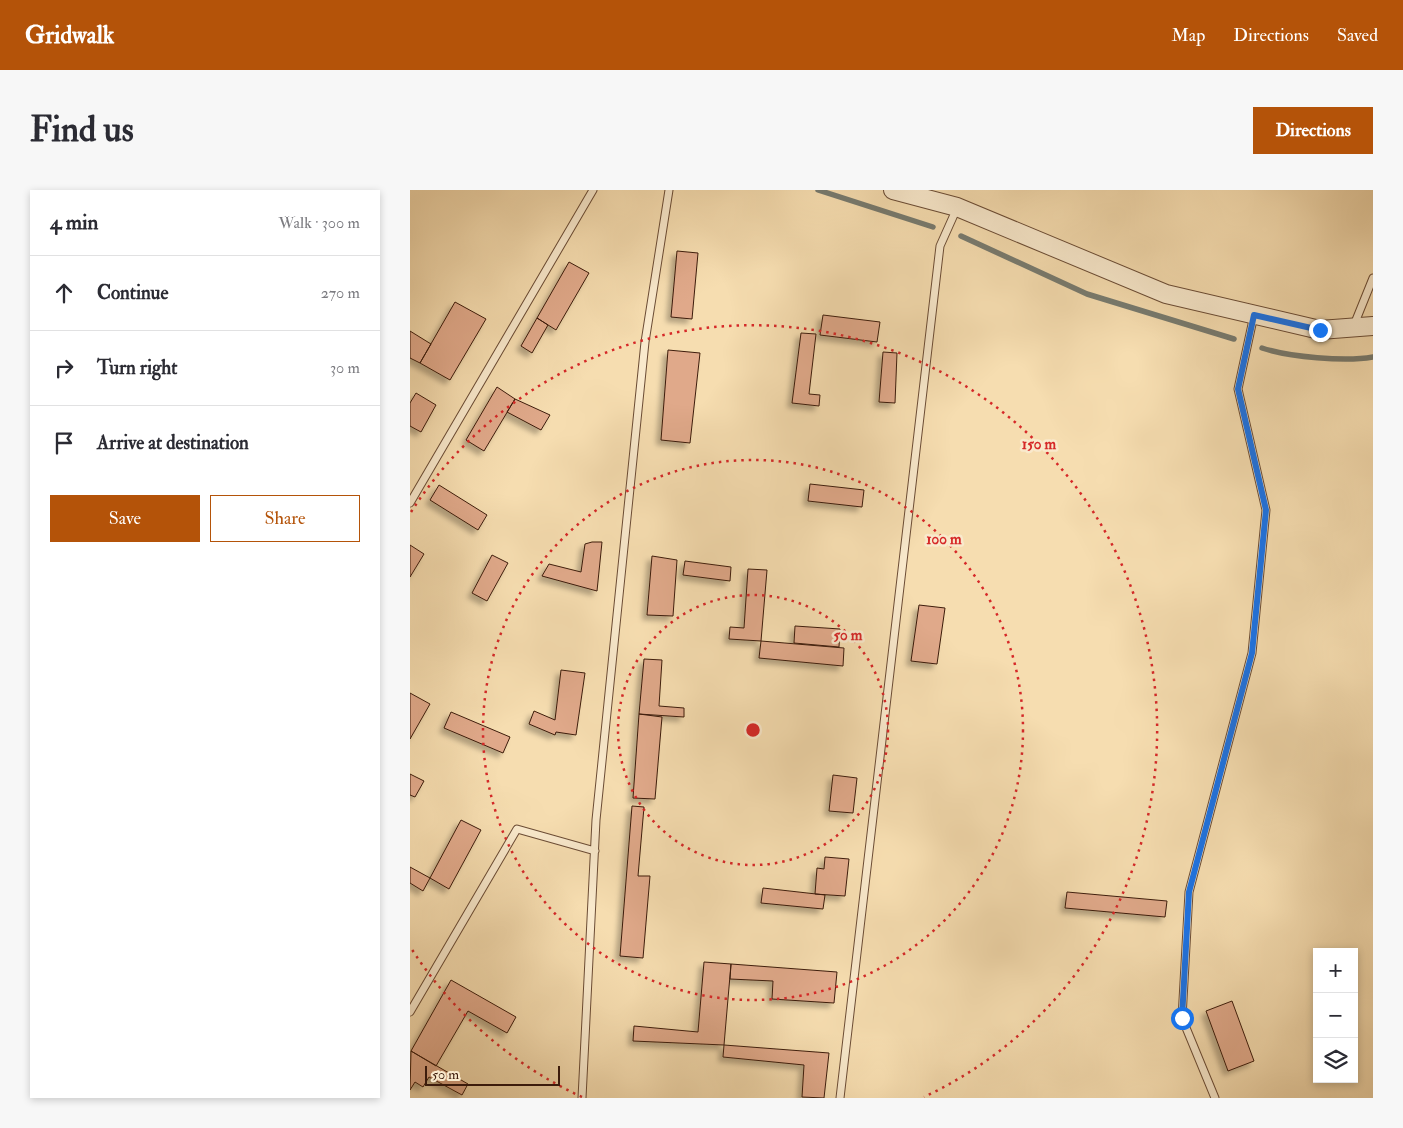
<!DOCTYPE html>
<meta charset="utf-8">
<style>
:root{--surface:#fff;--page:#f7f7f7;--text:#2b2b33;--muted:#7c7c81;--line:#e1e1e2;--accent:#b45309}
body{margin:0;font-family:"IM FELL Double Pica",serif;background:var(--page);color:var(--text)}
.controls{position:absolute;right:15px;bottom:15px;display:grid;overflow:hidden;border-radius:0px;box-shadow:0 2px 8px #0003}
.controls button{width:45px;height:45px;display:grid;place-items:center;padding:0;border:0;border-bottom:1px solid var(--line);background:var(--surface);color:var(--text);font:25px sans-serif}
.scale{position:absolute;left:15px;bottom:12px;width:135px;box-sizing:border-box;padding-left:5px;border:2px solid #3d1c0c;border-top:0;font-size:14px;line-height:18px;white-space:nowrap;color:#3d1c0c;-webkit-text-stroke:4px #f9e9cc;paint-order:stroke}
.stop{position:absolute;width:15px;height:15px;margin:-11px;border:4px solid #1a73e8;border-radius:50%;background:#fff}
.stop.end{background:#1a73e8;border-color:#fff;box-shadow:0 1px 5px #0008}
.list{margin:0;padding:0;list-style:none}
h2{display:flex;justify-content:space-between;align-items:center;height:65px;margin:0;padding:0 20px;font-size:21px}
h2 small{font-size:16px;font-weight:400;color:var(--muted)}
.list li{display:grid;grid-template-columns:32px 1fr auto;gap:15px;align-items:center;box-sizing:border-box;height:75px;padding:0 20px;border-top:1px solid var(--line)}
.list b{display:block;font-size:19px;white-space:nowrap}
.list em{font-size:16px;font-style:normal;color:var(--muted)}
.actions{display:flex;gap:10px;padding:15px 20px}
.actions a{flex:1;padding:11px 0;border:1px solid var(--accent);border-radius:0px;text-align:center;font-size:18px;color:var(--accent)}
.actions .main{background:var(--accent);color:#fff}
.icon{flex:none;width:28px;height:28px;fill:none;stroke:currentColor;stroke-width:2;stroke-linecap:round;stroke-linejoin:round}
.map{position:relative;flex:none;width:963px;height:908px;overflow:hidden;border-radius:0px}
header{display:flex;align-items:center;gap:30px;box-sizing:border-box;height:70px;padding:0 25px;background:var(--accent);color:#fff}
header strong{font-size:24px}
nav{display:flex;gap:28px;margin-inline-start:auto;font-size:18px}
.intro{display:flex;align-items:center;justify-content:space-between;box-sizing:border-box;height:120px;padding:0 30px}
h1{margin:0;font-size:35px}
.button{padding:12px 22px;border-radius:0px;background:var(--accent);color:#fff;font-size:18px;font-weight:700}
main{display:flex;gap:30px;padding:0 30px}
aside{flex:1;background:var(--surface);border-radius:0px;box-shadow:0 2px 8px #0003}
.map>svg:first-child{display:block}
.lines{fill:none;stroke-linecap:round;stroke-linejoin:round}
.stream{stroke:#777b70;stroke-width:5.5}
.building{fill:#e0a98a;stroke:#3d1c0c;filter:url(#shadow)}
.service-casing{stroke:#6b4c35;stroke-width:9}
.tertiary-casing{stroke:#6b4c35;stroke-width:20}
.service{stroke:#f9e9cc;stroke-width:7}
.tertiary{stroke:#f9e9cc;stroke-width:18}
.route{stroke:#1a73e8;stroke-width:6}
.ring{fill:none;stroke:#d62828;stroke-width:2.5;stroke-dasharray:2.5 5}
.centre{fill:#d62828;stroke:#f9e9cc;stroke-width:2.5}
.ring-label{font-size:15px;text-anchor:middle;font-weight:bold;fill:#d62828;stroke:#f9e9cc;stroke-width:5;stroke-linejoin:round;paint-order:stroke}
</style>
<header>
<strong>Gridwalk</strong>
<nav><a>Map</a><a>Directions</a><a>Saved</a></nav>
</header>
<div class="intro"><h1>Find us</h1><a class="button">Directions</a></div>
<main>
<aside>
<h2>4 min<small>Walk · 300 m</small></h2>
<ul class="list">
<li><svg class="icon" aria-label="ahead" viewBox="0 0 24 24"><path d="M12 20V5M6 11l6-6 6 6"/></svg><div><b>Continue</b></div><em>270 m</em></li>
<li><svg class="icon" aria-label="right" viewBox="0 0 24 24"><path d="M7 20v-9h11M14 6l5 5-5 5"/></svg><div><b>Turn right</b></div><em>30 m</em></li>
<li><svg class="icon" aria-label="arrive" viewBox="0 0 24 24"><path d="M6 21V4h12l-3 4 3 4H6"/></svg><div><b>Arrive at destination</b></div></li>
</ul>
<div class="actions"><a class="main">Save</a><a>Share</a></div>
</aside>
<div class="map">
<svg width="963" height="908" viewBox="0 0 963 908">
<defs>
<filter id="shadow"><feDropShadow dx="-4.5" dy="4.5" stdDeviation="2.5" flood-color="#0004"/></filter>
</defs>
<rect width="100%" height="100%" fill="#f6ddb0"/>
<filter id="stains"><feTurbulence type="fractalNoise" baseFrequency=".004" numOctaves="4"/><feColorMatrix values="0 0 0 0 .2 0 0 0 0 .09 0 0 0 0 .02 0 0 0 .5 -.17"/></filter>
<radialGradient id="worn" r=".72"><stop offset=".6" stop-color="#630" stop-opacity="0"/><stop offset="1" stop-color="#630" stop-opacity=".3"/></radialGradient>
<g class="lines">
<path class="stream" d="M408,0L523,37
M551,46L677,104L824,149
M852,158C879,167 935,172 963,167"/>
</g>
<path class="building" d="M267,61L288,63L282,129L261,127Z
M159,72L179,83L146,140L127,128Z
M45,112L76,129L40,190L10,173Z
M413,125L470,132L467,152L410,145Z
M127,128L138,135L122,163L111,156Z
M0,141L21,154L10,173L0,168Z
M391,143L406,144L399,204L410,205L409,216L382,213Z
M258,160L290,163L280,253L251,250Z
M473,162L487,163L485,213L469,212Z
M87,197L105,209L74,261L56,250Z
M6,203L26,215L11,242L0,236V213Z
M105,209L140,225L131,240L97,222Z
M400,294L454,300L452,317L398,311Z
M29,295L77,325L68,340L20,310Z
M182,352H192L187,401L132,386L139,374L171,382L175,354Z
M0,355L14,364L0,387Z
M82,365L98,373L77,411L62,403Z
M242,366L267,370L263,426L237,425Z
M275,371L321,377L320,391L273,385Z
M338,379L357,380L351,451L319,449L320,437L334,438Z
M509,415L535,418L527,474L501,471Z
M385,436L430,439L429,457L384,453Z
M351,451L434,458L433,476L349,468Z
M234,469L252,470L249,516L274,518V527L229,524Z
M151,480L175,483L166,545L146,542L145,545L119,534L124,521L145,530Z
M0,503L20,514L0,549Z
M41,522L100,547L93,563L34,538Z
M229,524L252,527L245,609L223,608Z
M0,584L14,591L5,607L0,605Z
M423,585L447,588L443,623L419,621Z
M222,616L234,617L228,686H240L233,768L210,766Z
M51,630L71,640L39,699L20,688Z
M415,667L439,669L435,706L405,704L407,678L414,679Z
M0,677L20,688L13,701L0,693Z
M353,698L415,705L413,719L351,713Z
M657,702L757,711L755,727L655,718Z
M294,772L321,774L314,855L223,851L224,836L288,842Z
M321,774L427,782L424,813L362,809L363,791L320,789Z
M41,790L106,827L97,843L58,821L26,876L1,861Z
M822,811L844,871L818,881L796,821Z
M314,855L419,863L414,908L392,907L394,875L313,867Z
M1,861L58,894L52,905L19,887L13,897L5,892L0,900Z"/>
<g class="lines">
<g class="service-casing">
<path id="service" d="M944,135L963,88
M0,313L183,0
M0,822L107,639L185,661
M172,908L186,630L235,152L259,0
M430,908L530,56L547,18
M805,908L772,828L779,702L842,463L856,320L828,199L844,125"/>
</g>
<g class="tertiary-casing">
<path id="tertiary" d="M483,0L547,17L756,104L910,140L963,136"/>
</g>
<use href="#service" class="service"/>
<use href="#tertiary" class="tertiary"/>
</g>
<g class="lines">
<path class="route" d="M772,828L779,702L842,463L856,320L828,199L844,125L910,140"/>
</g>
<g class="ring">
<circle cx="343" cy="540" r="135"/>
<circle cx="343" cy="540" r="270"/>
<path d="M172 907A405 405 0 0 1 1 758M1 322A405 405 0 1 1 514 907"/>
</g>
<circle cx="343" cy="540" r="8" class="centre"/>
<g class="ring-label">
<text x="629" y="259">150 m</text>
<text x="534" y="354">100 m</text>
<text x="438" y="450">50 m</text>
</g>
<rect width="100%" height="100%" filter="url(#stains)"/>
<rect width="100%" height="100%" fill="url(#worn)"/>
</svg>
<div class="controls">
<button>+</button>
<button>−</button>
<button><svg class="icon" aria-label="layers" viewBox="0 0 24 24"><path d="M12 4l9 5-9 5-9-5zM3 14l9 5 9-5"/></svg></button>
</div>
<div class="scale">50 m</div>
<div class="stop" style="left:772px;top:828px"></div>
<div class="stop end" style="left:910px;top:140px"></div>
</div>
</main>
